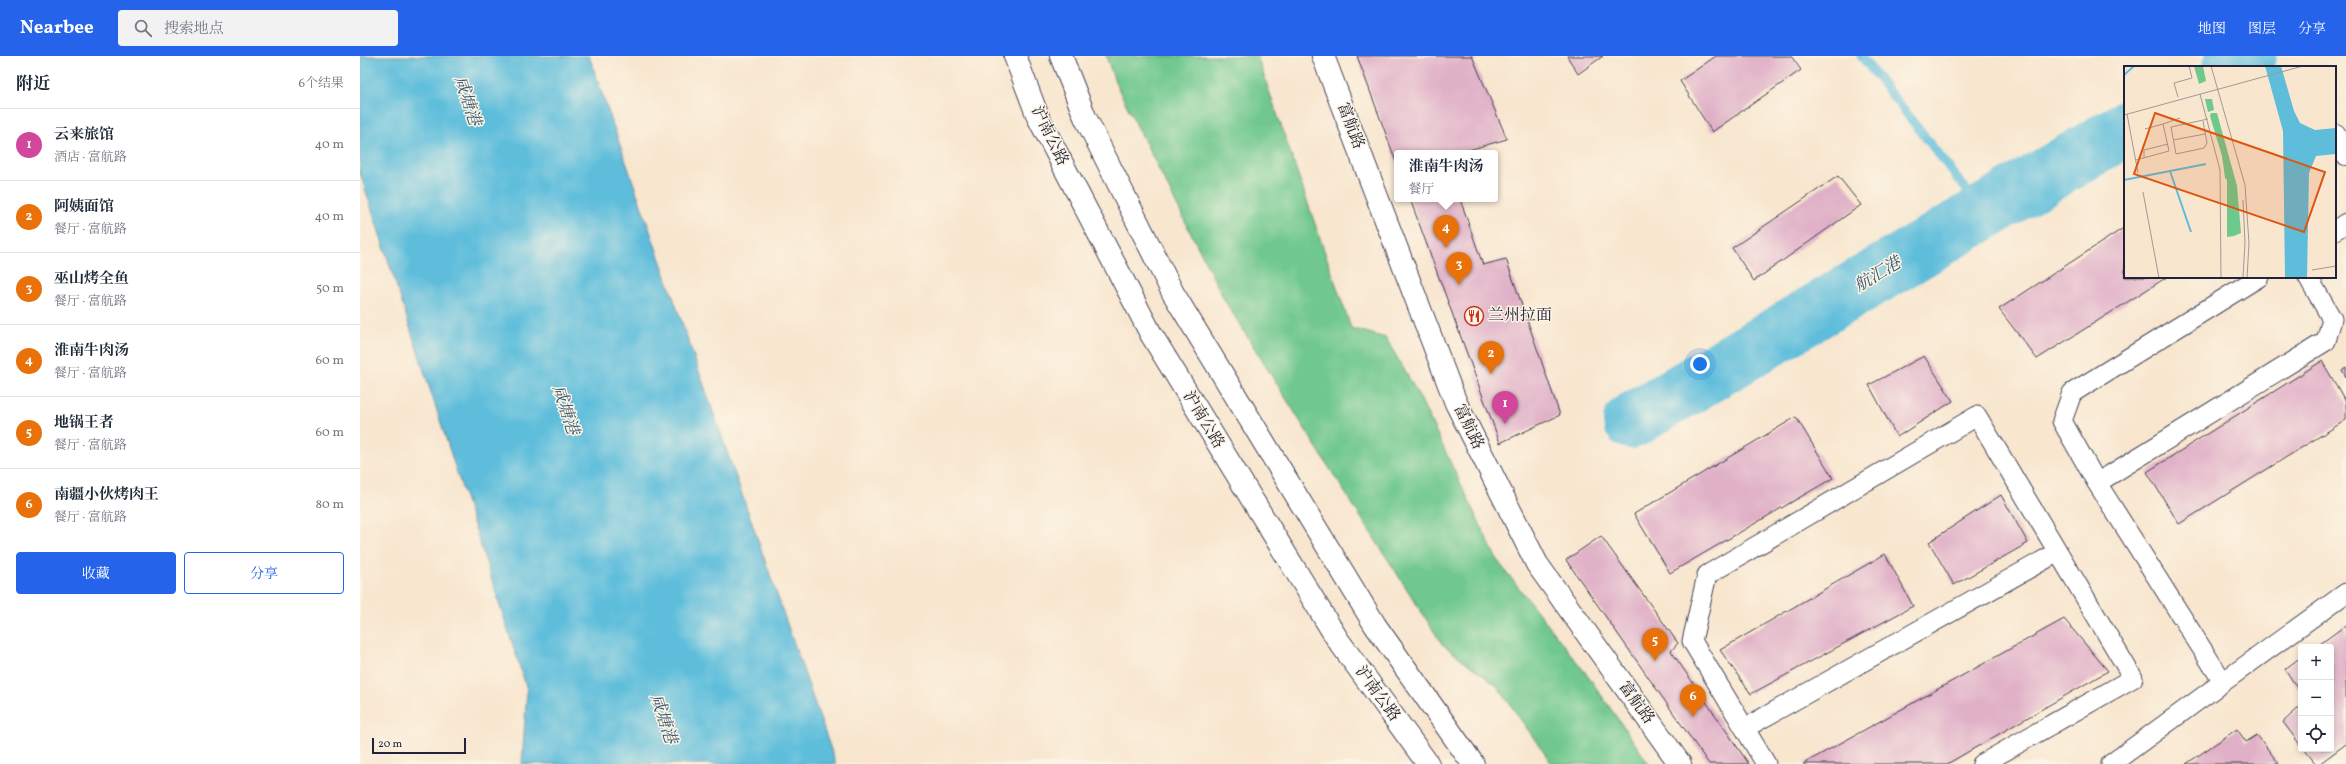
<!DOCTYPE html>
<html lang="zh">
<meta charset="utf-8">
<style>
:root{--surface:#fff;--page:#f2f2f3;--text:#1f2937;--muted:#747a83;--line:#e0e1e3;--accent:#2563eb}
body{margin:0;font-family:Vollkorn,"Noto Serif SC",serif;background:var(--page);color:var(--text)}
.controls{position:absolute;right:12px;bottom:12px;display:grid;overflow:hidden;border-radius:4px;box-shadow:0 2px 6px #0003}
.controls button{width:36px;height:36px;display:grid;place-items:center;padding:0;border:0;border-bottom:1px solid var(--line);background:var(--surface);color:var(--text);font:20px sans-serif}
.scale{position:absolute;left:12px;bottom:10px;width:94px;box-sizing:border-box;padding-left:4px;border:2px solid #22223b;border-top:0;font-size:11px;line-height:14px;white-space:nowrap;color:#22223b;-webkit-text-stroke:3px #fcf5e5;paint-order:stroke}
.you{position:absolute;left:1340px;top:308px;width:14px;height:14px;margin:-10px;border:3px solid #fff;border-radius:50%;background:#1a73e8;box-shadow:0 0 0 6px #1a73e833}
.badge{display:grid;place-items:center;width:26px;height:26px;border-radius:50%;background:var(--accent);color:#fff;font-size:13px;font-weight:700}
.pin{position:absolute;translate:-50% -33px;filter:drop-shadow(0 1px 2px #0008)}
.pin::after{content:'';position:absolute;top:21px;width:14px;height:12px;background:inherit;clip-path:polygon(0 0,100% 0,50% 100%)}
.popup{position:absolute;left:1034px;top:94px;width:104px;height:52px;box-sizing:border-box;display:grid;place-content:center;border-radius:4px;background:var(--surface);filter:drop-shadow(0 1px 3px #0005);font-size:13px;white-space:nowrap;color:var(--muted)}
.popup b{font-size:15px;color:var(--text)}
.popup::after{content:'';position:absolute;left:50%;top:100%;margin-left:-8px;border:8px solid transparent;border-top-color:var(--surface)}
.list{margin:0;padding:0;list-style:none}
h2{display:flex;justify-content:space-between;align-items:center;height:52px;margin:0;padding:0 16px;font-size:17px}
h2 small{font-size:13px;font-weight:400;color:var(--muted)}
.list li{display:grid;grid-template-columns:26px 1fr auto;gap:12px;align-items:center;box-sizing:border-box;height:72px;padding:0 16px;border-top:1px solid var(--line)}
.list b{display:block;font-size:15px;white-space:nowrap}
.list p{margin:0;font-size:13px;white-space:nowrap;color:var(--muted)}
.list em{font-size:13px;font-style:normal;color:var(--muted)}
.actions{display:flex;gap:8px;padding:12px 16px}
.actions a{flex:1;padding:9px 0;border:1px solid var(--accent);border-radius:4px;text-align:center;font-size:14px;color:var(--accent)}
.actions .main{background:var(--accent);color:#fff}
.icon{flex:none;width:22px;height:22px;fill:none;stroke:currentColor;stroke-width:2;stroke-linecap:round;stroke-linejoin:round}
.map{position:relative;flex:none;width:1986px;height:708px;overflow:hidden}
header{display:flex;align-items:center;gap:24px;box-sizing:border-box;height:56px;padding:0 20px;background:var(--accent);color:#fff}
header strong{font-size:19px}
nav{display:flex;gap:22px;margin-inline-start:auto;font-size:14px}
.search{width:280px;height:36px;background:var(--page);display:flex;align-items:center;gap:10px;box-sizing:border-box;padding:0 14px;border-radius:4px;color:var(--muted);font-size:15px}
main{display:flex}
aside{flex:1;background:var(--surface)}
.map>svg:first-child{display:block}
.green{fill:#6fc88e;stroke:#487564}
.water{fill:#5dbddb;stroke:#40708b}
.lines{fill:none;stroke-linecap:round;stroke-linejoin:round}
.stream{stroke:#5dbddb;stroke-width:9}
.river{stroke:#5dbddb;stroke-width:56}
.building{fill:#e0b0c7}
.lane-casing{stroke:#423f51;stroke-width:21}
.street-casing{stroke:#423f51;stroke-width:24}
.primary-casing{stroke:#423f51;stroke-width:24}
.lane{stroke:#fff;stroke-width:19}
.street{stroke:#fff;stroke-width:22}
.primary{stroke:#fff;stroke-width:22}
.labels{text-anchor:middle;dominant-baseline:central;stroke-width:3;stroke-linejoin:round;paint-order:stroke}
.street-label{font-size:16px;fill:#22223b;stroke:#fcf5e5}
.poi-label{font-size:16px;fill:#22223b;stroke:#fcf5e5;text-anchor:start}
.water-label{font-size:17px;font-style:italic;fill:#375873;stroke:#fcf5e5}
.inset-river{fill:none;stroke:#5dbddb;stroke-width:2}
.inset-road{fill:none;stroke:#a29894;stroke-width:1}
.view{fill:#de560e;fill-opacity:0.15;stroke:#de560e;stroke-width:2}
.inset-edge{fill:none;stroke:#22223b;stroke-width:2}
</style>
<header>
<strong>Nearbee</strong>
<div class="search"><svg class="icon" aria-label="search" viewBox="0 0 24 24"><circle cx="10" cy="10" r="6"/><path d="M15 15l6 6"/></svg>搜索地点</div>
<nav><a>地图</a><a>图层</a><a>分享</a></nav>
</header>
<main>
<aside>
<h2>附近<small>6个结果</small></h2>
<ul class="list">
<li><span class="badge" style="background:#d1479c">1</span><div><b>云来旅馆</b><p>酒店 · 富航路</p></div><em>40 m</em></li>
<li><span class="badge" style="background:#e8710a">2</span><div><b>阿姨面馆</b><p>餐厅 · 富航路</p></div><em>40 m</em></li>
<li><span class="badge" style="background:#e8710a">3</span><div><b>巫山烤全鱼</b><p>餐厅 · 富航路</p></div><em>50 m</em></li>
<li><span class="badge" style="background:#e8710a">4</span><div><b>淮南牛肉汤</b><p>餐厅 · 富航路</p></div><em>60 m</em></li>
<li><span class="badge" style="background:#e8710a">5</span><div><b>地锅王者</b><p>餐厅 · 富航路</p></div><em>60 m</em></li>
<li><span class="badge" style="background:#e8710a">6</span><div><b>南疆小伙烤肉王</b><p>餐厅 · 富航路</p></div><em>80 m</em></li>
</ul>
<div class="actions"><a class="main">收藏</a><a>分享</a></div>
</aside>
<div class="map">
<svg width="1986" height="708" viewBox="0 0 1986 708">
<rect width="100%" height="100%" fill="#fcf5e5"/>
<filter id="ink" filterUnits="userSpaceOnUse"><feTurbulence type="fractalNoise" baseFrequency=".025" numOctaves="2"/><feDisplacementMap in="SourceGraphic" scale="8" xChannelSelector="R" yChannelSelector="G"/><feConvolveMatrix kernelMatrix="1 2 1 2 8 2 1 2 1" color-interpolation-filters="sRGB"/></filter>
<filter id="wash" filterUnits="userSpaceOnUse"><feTurbulence type="fractalNoise" baseFrequency=".012" numOctaves="4" result="noise"/><feDisplacementMap in="SourceGraphic" scale="16" xChannelSelector="R" yChannelSelector="G"/><feGaussianBlur stdDeviation="0.9" result="paint"/><feColorMatrix in="noise" values="0 0 0 0 0 0 0 0 0 0 0 0 0 0 0 0 0 1.4 0 .05"/><feComposite in="paint" operator="in"/></filter>
<g filter="url(#wash)">
<rect width="100%" height="100%" fill="#f8e6cf"/>
<path class="green" d="M746,0H897L991,272L1026,282L1058,338L1137,504L1228,620L1289,708H1192L1137,630L1082,588L975,421L865,245L756,28Z"/>
<path class="water" d="M0,0H229L476,708H162L167,633L0,117Z"/>
<g class="lines">
<path class="stream" d="M1501,0L1624,156"/>
<path class="river" d="M1870,11L1888,0
M1271,365L1765,73"/>
</g>
<g id="blocks">
<path class="building" d="M997,0H1112L1147,83L1098,97H1037V108Z
M1207,0H1243L1218,18Z
M1356,0H1431L1441,14L1352,76L1320,25Z
M1478,120L1501,149L1394,225L1372,192Z
M1050,143H1100L1123,209L1146,203L1200,359L1140,387Z
M1765,171V221H1807L1677,303L1639,253Z
M1564,300L1593,345L1537,381L1509,329Z
M1962,305L1986,346V364L1819,468L1787,416Z
M1986,311V321L1982,314Z
M1436,361L1473,422L1310,517L1274,458Z
M1641,439L1668,487L1594,529L1569,486Z
M1241,480L1318,587L1311,595L1389,708H1349L1206,504Z
M1525,498L1553,550L1391,638L1360,594Z
M1704,563L1748,615L1587,708H1443Z
M1986,569V688L1959,708H1956L1944,693H1971V591H1956Z
M1941,601V638L1925,613Z
M1941,650V690L1923,666Z
M1877,673L1886,686L1897,679L1919,708H1826Z"/>
</g>
</g>
<g filter="url(#ink)">
<use href="#blocks" fill-opacity="0" stroke="#423f51" stroke-width="1"/>
<g class="lines">
<g class="lane-casing">
<path id="lane" d="M1975,174L1986,167
M1899,221L1712,337L1702,365L1737,427L1863,626L1986,537
M1737,427L1966,285L1972,263L1948,221
M1385,672L1698,496
M1406,708L1332,585L1347,519L1617,360L1773,622L1622,708
M1751,708L1863,626"/>
</g>
<g class="street-casing">
<path id="street" d="M963,0L1096,347L1177,508L1320,708
M1975,79L1986,98"/>
</g>
<g class="primary-casing">
<path id="primary" d="M655,0L678,61L791,278L978,584L1068,708
M701,0L725,61L813,237L1015,569L1113,708"/>
</g>
<use href="#lane" class="lane"/>
<use href="#street" class="street"/>
<use href="#primary" class="primary"/>
</g>
</g>
<defs>
<g id="restaurant-ring" transform="scale(1)"><circle r="9.5" fill="#fcf5e5" stroke="#c8321e" stroke-width="1.5"/><path d="M-5-6h1v4h1v-4h1v4h1v-4h1v5L-1.5 .5V6h-2V.5L-5-1ZM5-6V6H3V1.5H1.5Q1.5-4 5-6Z" fill="#c8321e"/></g>
</defs>
<g fill-rule="evenodd">
<use href="#restaurant-ring" x="1114" y="260"/>
</g>
<g class="labels">
<g class="street-label">
<text transform="translate(990 70) rotate(69)">富航路</text>
<text transform="translate(689 80) rotate(64)">沪南公路</text>
<text transform="translate(843 364) rotate(59)">沪南公路</text>
<text transform="translate(1108 371) rotate(64)">富航路</text>
<text transform="translate(1017 638) rotate(54)">沪南公路</text>
<text transform="translate(1276 647) rotate(54)">富航路</text>
</g>
<g class="poi-label">
<text x="1128" y="260">兰州拉面</text>
</g>
<g class="water-label">
<text transform="translate(107 45) rotate(72)">咸塘港</text>
<text transform="translate(1518 219) rotate(-31)">航汇港</text>
<text transform="translate(205 354) rotate(72)">咸塘港</text>
<text transform="translate(303 663) rotate(72)">咸塘港</text>
</g>
</g>
<g transform="translate(1764 10)">
<rect width="212" height="212" fill="#f8e6cf"/>
<path d="M70,0H79L82,15L75,18ZM81,33H88L90,44L84,46ZM87,47H93L113,120L117,167L110,170L103,171V114L101,112L98,90L86,50Z" fill="#6fc88e"/>
<path d="M141,0H157L170,45L176,57L191,64L212,62V88L192,90L185,107L183,212H161L159,65Z" fill="#5dbddb"/>
<path class="inset-river" d="M0,9L10,0M46,105L67,166M0,114L82,98"/>
<path class="inset-road" d="M87,0L121,119L125,177L123,212M76,28L96,104L97,212M54,31L50,17L68,12L65,0M3,48L14,107M0,49L179,0M79,55L83,77L80,82L52,88L47,61L84,53M39,58L56,52M49,74L81,68M20,92V84L44,78M12,94L45,85L39,58L21,63M19,126L35,212M188,204L212,200M119,211L121,177L119,134"/>
<path class="view" d="M31,47L201,106L180,166L10,108Z"/>
<rect width="212" height="212" class="inset-edge"/>
</g>
</svg>
<div class="controls">
<button>+</button>
<button>−</button>
<button><svg class="icon" aria-label="locate" viewBox="0 0 24 24"><circle cx="12" cy="12" r="6"/><path d="M12 2v4M12 18v4M2 12h4M18 12h4"/></svg></button>
</div>
<div class="scale">20 m</div>
<div class="you"></div>
<div class="pin badge" style="left:1145px;top:368px;background:#d1479c">1</div>
<div class="pin badge" style="left:1131px;top:318px;background:#e8710a">2</div>
<div class="pin badge" style="left:1099px;top:229px;background:#e8710a">3</div>
<div class="pin badge" style="left:1086px;top:192px;background:#e8710a">4</div>
<div class="popup"><b>淮南牛肉汤</b>餐厅</div>
<div class="pin badge" style="left:1295px;top:605px;background:#e8710a">5</div>
<div class="pin badge" style="left:1333px;top:661px;background:#e8710a">6</div>
</div>
</main>
